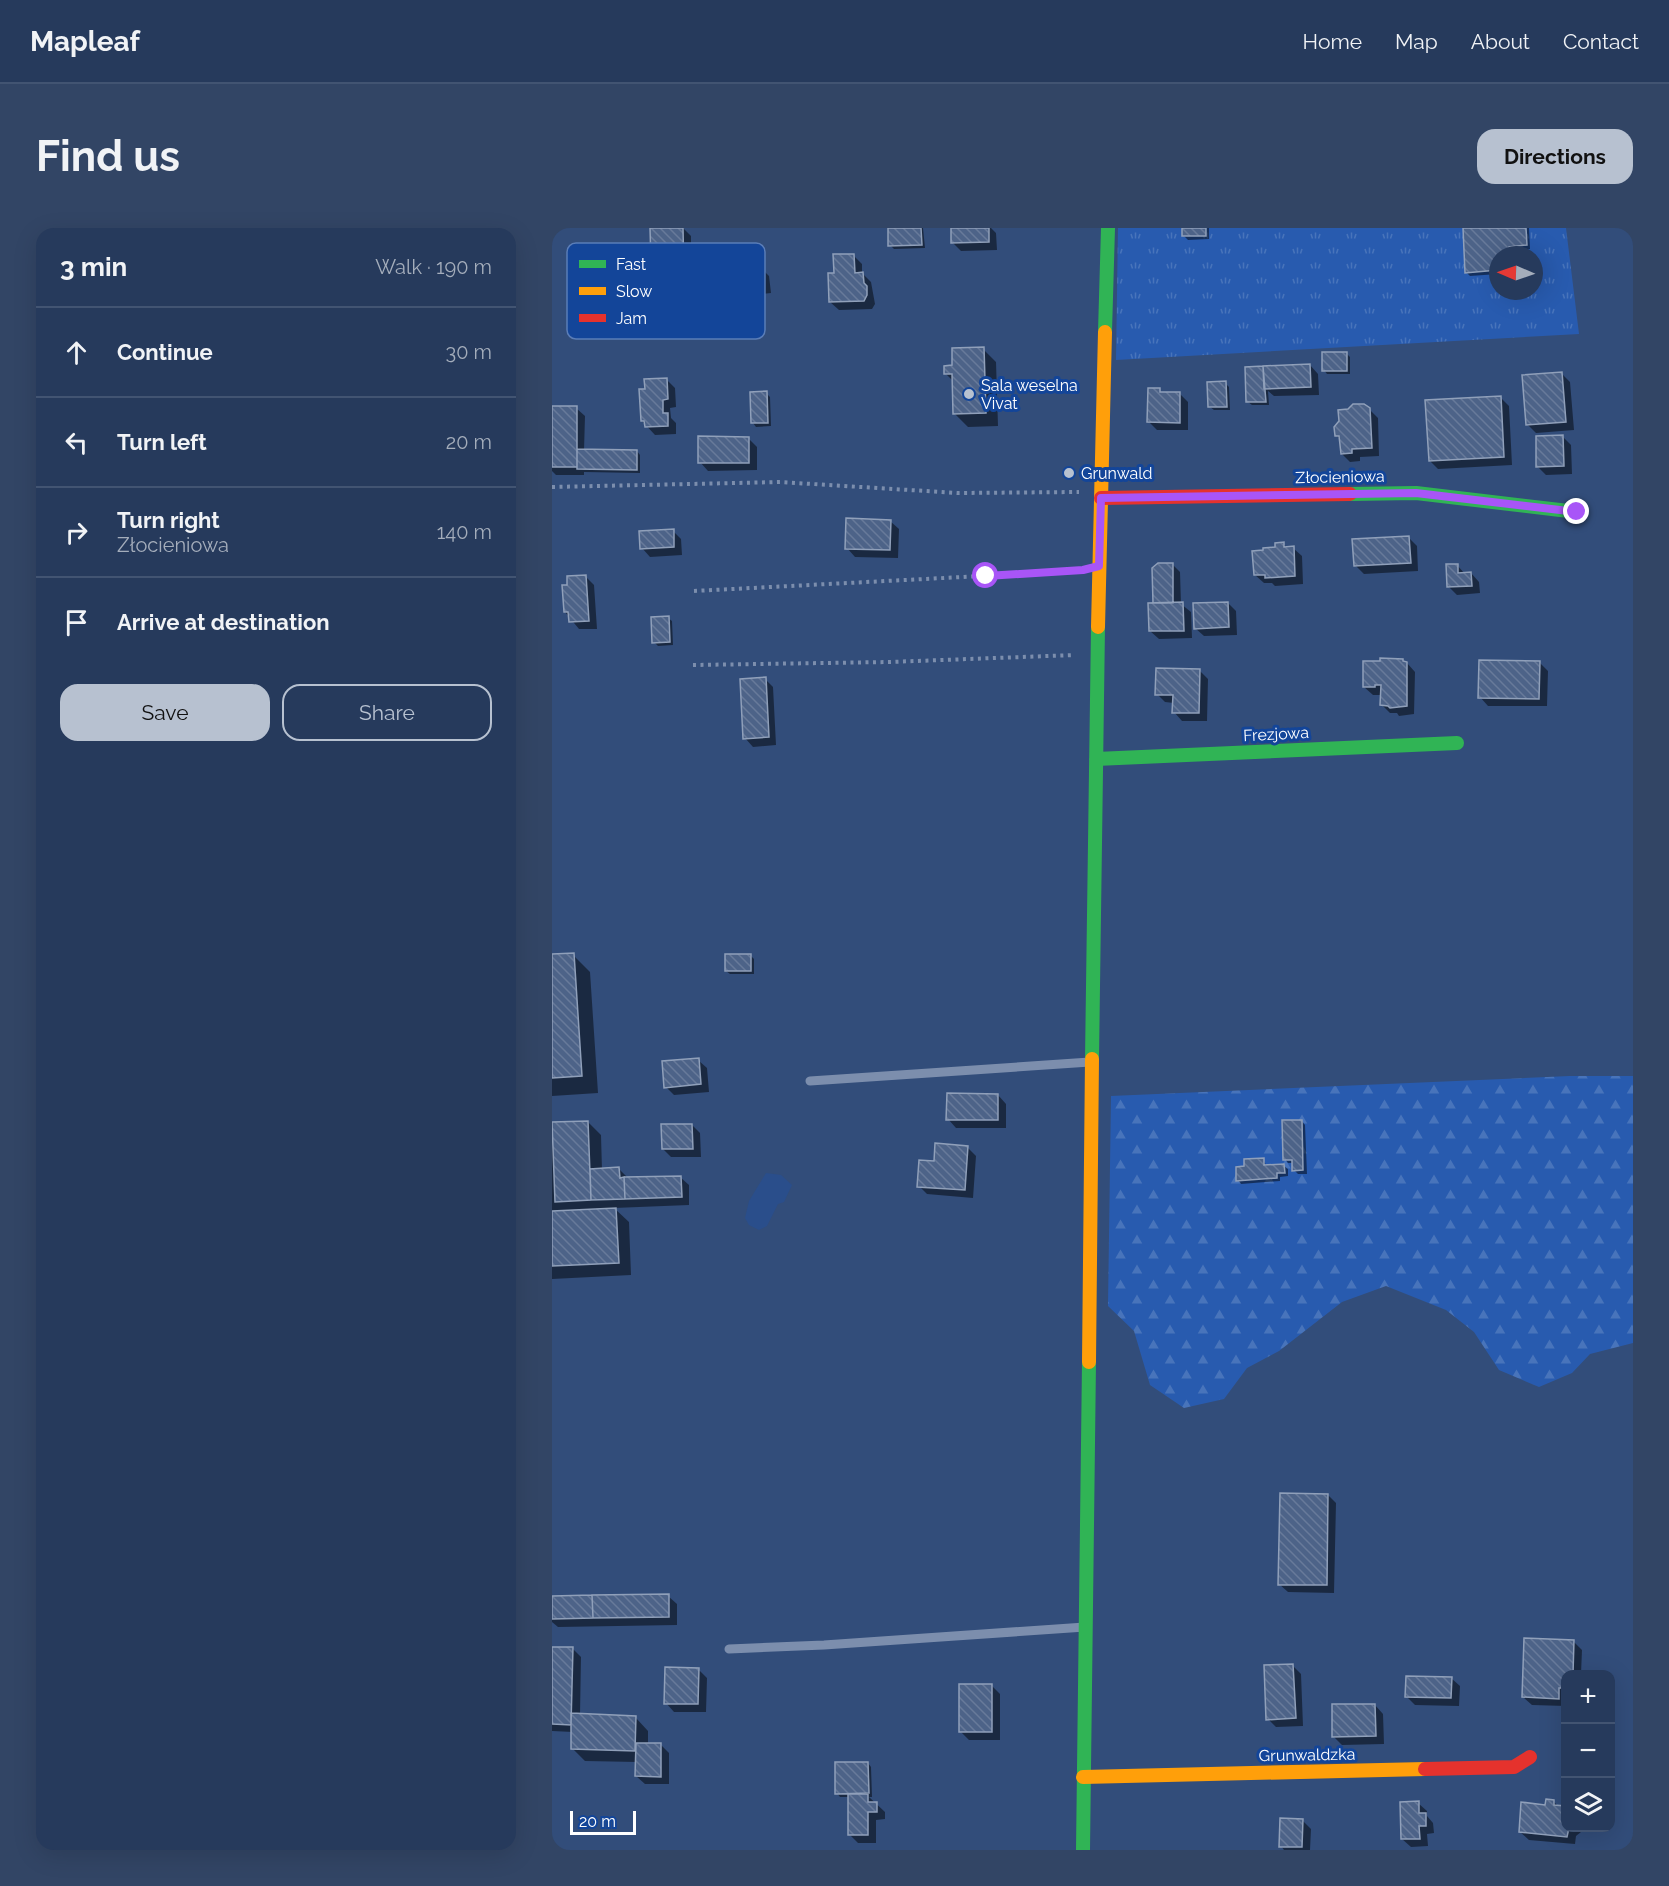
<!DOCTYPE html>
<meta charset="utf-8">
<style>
:root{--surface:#263a5c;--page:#324565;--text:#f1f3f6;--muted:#a4adbb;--line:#425472;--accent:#b7c1d0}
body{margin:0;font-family:Raleway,sans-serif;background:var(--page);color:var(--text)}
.controls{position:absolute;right:18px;bottom:18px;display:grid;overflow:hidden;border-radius:12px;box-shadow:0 6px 24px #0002}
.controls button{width:54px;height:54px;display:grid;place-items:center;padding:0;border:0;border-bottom:2px solid var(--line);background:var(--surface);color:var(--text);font:30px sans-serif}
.compass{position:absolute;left:937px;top:18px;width:54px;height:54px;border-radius:50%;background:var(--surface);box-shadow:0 6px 24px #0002;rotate:272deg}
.scale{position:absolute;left:18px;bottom:15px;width:66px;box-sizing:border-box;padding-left:6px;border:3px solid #fff;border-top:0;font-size:16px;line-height:21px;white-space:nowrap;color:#fff;-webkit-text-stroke:4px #134599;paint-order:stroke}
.stop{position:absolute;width:18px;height:18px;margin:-14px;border:4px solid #a855f7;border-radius:50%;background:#fff}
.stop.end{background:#a855f7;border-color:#fff;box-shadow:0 2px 6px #0008}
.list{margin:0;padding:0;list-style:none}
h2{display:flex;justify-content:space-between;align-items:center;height:78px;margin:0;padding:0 24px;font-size:26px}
h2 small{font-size:20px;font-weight:400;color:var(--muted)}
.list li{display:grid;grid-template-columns:39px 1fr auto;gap:18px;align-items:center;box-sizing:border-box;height:90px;padding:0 24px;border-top:2px solid var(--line)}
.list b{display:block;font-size:22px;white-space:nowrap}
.list p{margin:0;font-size:20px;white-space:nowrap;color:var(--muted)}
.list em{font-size:20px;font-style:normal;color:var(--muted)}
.actions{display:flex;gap:12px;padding:18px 24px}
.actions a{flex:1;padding:14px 0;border:2px solid var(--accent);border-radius:18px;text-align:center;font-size:21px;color:var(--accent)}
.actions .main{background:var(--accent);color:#111}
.icon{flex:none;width:33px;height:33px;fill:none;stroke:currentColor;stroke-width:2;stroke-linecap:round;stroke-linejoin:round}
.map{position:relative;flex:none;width:1081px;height:1622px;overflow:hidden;border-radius:18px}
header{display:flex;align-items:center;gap:36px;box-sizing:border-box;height:84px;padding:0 30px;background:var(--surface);border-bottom:2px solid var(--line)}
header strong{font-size:28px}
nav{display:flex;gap:33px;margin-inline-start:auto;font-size:21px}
.intro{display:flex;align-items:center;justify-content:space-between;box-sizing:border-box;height:144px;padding:0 36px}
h1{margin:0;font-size:42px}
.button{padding:15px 27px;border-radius:18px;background:var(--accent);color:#111;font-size:21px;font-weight:700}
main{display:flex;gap:36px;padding:0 36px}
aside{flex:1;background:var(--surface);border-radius:18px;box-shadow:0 6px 24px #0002}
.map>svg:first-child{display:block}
.grass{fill:url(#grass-tufts);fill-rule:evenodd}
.forest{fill:url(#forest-firs)}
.water{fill:#2a4e8b}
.shadow{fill:#0007}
.building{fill:url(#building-back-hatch);stroke:#90a0ba;stroke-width:1.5}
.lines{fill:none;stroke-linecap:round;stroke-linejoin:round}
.path{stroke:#7c8ead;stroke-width:4;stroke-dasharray:3 4.5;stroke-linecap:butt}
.lane{stroke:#7c8ead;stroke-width:9}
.fast{stroke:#30b455;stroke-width:14}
.slow{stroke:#ff9f0a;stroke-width:14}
.jam{stroke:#e5322d;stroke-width:14}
.route{stroke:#a855f7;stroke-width:8}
.poi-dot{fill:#b7c1d0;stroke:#134599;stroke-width:2}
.labels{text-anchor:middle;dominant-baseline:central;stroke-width:6;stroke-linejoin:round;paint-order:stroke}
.poi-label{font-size:16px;fill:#fff;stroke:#134599;text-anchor:start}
.street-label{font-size:16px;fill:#fff;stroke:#134599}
.key{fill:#134599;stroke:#5a7db8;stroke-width:1.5}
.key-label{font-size:16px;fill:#fff}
</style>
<header>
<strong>Mapleaf</strong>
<nav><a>Home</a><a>Map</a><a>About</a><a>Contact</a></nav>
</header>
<div class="intro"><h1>Find us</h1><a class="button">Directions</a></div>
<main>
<aside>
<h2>3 min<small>Walk · 190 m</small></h2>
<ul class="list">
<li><svg class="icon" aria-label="ahead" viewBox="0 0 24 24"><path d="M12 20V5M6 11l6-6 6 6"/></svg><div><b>Continue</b></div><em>30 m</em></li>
<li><svg class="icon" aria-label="left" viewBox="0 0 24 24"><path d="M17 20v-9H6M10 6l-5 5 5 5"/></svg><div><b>Turn left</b></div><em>20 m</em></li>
<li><svg class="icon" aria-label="right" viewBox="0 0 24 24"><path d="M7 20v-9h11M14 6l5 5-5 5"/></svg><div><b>Turn right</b><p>Złocieniowa</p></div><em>140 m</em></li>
<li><svg class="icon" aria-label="arrive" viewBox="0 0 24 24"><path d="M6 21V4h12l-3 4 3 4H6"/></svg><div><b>Arrive at destination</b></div></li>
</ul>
<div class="actions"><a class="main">Save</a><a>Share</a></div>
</aside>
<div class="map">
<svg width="1081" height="1622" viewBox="0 0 1081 1622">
<defs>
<pattern id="grass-tufts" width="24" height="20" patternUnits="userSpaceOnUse" patternTransform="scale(1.5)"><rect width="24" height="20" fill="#285baf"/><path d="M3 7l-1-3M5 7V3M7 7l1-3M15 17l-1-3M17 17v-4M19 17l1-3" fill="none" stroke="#4874bb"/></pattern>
<pattern id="forest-firs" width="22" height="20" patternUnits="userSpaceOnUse" patternTransform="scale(1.5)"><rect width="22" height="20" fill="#285baf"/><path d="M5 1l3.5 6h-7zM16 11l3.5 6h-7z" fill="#4874bb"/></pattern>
<pattern id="building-back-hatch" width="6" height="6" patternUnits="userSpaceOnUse" patternTransform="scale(1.5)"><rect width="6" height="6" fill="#4d6388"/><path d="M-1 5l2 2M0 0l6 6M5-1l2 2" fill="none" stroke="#687a9a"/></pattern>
</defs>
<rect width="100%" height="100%" fill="#324d7a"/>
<path class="grass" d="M566,0H1014L1027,106L564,132ZM946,27H982V63H946Z"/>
<path class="forest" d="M1018,848H1081V1115L1038,1126L1020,1145L987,1159L947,1142L922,1104L894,1082L834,1058L790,1074L727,1123L695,1140L672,1171L632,1180L598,1157L582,1103L556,1078L559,868Z"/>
<path class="water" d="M214,945L229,947L240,957L232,974L226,976L215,998L207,1002L197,997L193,990L197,973Z"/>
<path class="shadow" d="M131,0L139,8V53L122,54L113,44H109L101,36Z
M337,0H371L373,20L342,21L338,17Z
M400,0H439L444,5L445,22L409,23L401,15Z
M632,0H657V11L636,12L632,8Z
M913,0H977L978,21L960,22V27H946V46L918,48L914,44Z
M301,27L310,36V45L319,54L323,76L320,81L287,82L278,74L283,46Z
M189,33L197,41L209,40L217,48L219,65L190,68L181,59Z
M431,121L444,134L446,198L416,199L403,186L402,154L394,146Z
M794,125L798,129V146H775L772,142Z
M758,137L766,146L767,167L722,168L716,163L717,177H700L696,174L694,140Z
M1009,145L1018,154L1022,202L984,205L976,197Z
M114,151L123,160L124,179L118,180L119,190L124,195V206L103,207L90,193Z
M673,155L677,159L678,182H662L658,179Z
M607,162L611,166H628L636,174V202H605L597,194Z
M214,165L218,169L219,198L204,199L201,195Z
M948,169L957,178L960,237L886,241L878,233Z
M0,180H24L33,188L32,223H85L88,227V245L32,244V247H4L0,243Z
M817,181L826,190L827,228L808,229V233L798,234L790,226L789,212L784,207Z
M1011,209L1019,217L1020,246L994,247L985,238Z
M197,211L205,219V242L156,243L148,234Z
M338,293L347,301L346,330L303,329L295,320Z
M121,303L129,311L130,327L98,329L90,320Z
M857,310L865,318L866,343L812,346L803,337Z
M731,316L736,320H741L750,328L751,356L723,358L720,355H712L703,347L725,320Z
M620,336L628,344L629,376L639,384L640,410L607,411L598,403L602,376Z
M905,337L913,346L919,345L927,354L928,365L905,367L896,358Z
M34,349L42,357L45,401H27L13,384L17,358Z
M676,375L684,383L685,407L652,408L643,400Z
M116,390L120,393L121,417L106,418L102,414Z
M987,434L996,443L995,478H936L928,469Z
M830,435H855L863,444L862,486L847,488L845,485H838L830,477V467H821L812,459Z
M647,442L656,451L655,493H630L622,484V475L613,474L605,466Z
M213,451L221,459L224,517L201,519L193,510Z
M21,727L38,744L46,865L0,868V728Z
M198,727L202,731V746H178L174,743Z
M146,832L155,840L157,864L122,867L114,859Z
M446,867L454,876V900H404L396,891Z
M750,893L753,897L755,946H746L742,942L741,935H736L733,931Z
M36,894L49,907L50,942L67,941L75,949H128L137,957V977L62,980L77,994L79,1047L0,1051V896Z
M140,897L148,905L149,929H119L111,921Z
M416,920L424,928L421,970L375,966L367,958L383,935Z
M711,931L715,939L732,938L736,941V948L728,949V953L689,956L686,952L694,940Z
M776,1267L784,1275L782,1365L736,1364L727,1356Z
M116,1368L125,1376V1397L6,1399L0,1394V1370Z
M1021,1413L1030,1422L1029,1446H1014V1478L980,1477L971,1469Z
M0,1421H21L29,1429L28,1487L84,1490L96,1503V1517H109L117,1525V1556H93L84,1548L85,1534L33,1533L20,1520L21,1504L0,1503Z
M741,1438L749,1446L751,1498L724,1499L716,1491Z
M146,1441L155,1450L154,1484H122L114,1475Z
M899,1450L908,1458L907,1478L863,1477L855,1469Z
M440,1458L448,1466V1512H417L408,1503Z
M823,1477L831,1486L832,1516L790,1517L781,1508Z
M316,1535L319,1539L320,1569H317L333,1584V1591L324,1592V1615H306L298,1607V1569H288L285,1565Z
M1002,1574L1007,1579L1014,1600H1030L1029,1604L1024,1608L1023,1616L977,1612L968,1604L994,1578Z
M866,1575L875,1583V1588L881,1595L882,1605L875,1606L876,1618L859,1619L850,1611Z
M750,1592L759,1601L758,1622H732L729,1618Z"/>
<path class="building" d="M98,0H131L132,46L112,47L111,36H99Z
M336,0H369L370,17L336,18Z
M399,0H437V14L399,15Z
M630,0H654V8H630Z
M911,0H974L975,17L957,19V27H946V42L913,45Z
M281,26H302L303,45L311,44L312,55L315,58V67L312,73L277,74L276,45H282Z
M432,119L434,185L401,186L400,146H392V138L400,137V120Z
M770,124H795V143H770Z
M758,136L759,159L712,161L711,138Z
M711,138L714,174H694L693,139Z
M1010,144L1014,194L974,197L970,147Z
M115,150L116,171L111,172V185H116V198L93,199L92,193H89L87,161H93L92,151Z
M674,153L675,179H656L655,154Z
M596,160H608V164H628V195L595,194Z
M215,163L216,195H199L198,164Z
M949,168L952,229L877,233L873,172Z
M801,176H812L818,180L820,220L800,221V225L789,226L787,208H783L782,199L787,193L786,182L796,181Z
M0,178H25V239H0Z
M1011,207L1012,238L984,239V208Z
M146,208L197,209V235H146Z
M25,221L85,222V242L25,241Z
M294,290L339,292L338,322L293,321Z
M122,301V319L88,321L87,303Z
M857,308L859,335L802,338L800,311Z
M732,314V319L742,318L743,348L713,350V347H702L700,323L711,322V320L723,319V315Z
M606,335H621V375H601L600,340Z
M894,336H906V345L919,344L920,358L895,359Z
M34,347L37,393L17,394L16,384H12L10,357H15V348Z
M631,374L632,403H597L596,375Z
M676,374L677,399L642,401L641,375Z
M117,388L118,414L100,415L99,389Z
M828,430L851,431V433L855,434V478L838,480L836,478L828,477L829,457H823V459H811V433H828Z
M927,432L988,433L987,471L926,470Z
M604,440L648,441L647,485H620L621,467H603Z
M214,449L217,509L191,511L188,451Z
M22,725L30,848L0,850V726Z
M173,726H199V743H173Z
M147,830L149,856L112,860L110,833Z
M395,865L446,866V892H394Z
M730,892H750L751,942L740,943V932H731Z
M36,893L39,972L3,974L0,894Z
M109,896H140L141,921H110Z
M383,915L416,918L413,962L365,959L367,932L382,933Z
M712,930V937L732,936L733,945H725V950L684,953V939L692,938V931Z
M67,939L68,950L72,949L73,971L39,972L38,941Z
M129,948L130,969L73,971L72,949Z
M64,980L67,1035L0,1038V983Z
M728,1265L776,1266L775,1357H726Z
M117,1366V1389L41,1390L40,1367Z
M40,1367L41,1390L0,1391V1368Z
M972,1410L1022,1412L1021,1446H1014V1460H1007V1471L970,1469Z
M0,1419H21L19,1497L0,1496Z
M741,1436L744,1490L714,1492L712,1437Z
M113,1439L147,1440L146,1476H112Z
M854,1448L900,1449L899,1470L853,1469Z
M407,1456H440V1504H407Z
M780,1476H823L824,1508L780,1509Z
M19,1485L84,1488L83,1523L19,1521Z
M84,1515H109V1549L83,1548Z
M283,1534H316L317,1565L283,1566Z
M296,1566H316V1574H325V1584H316V1607H296Z
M994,1571L1002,1572V1577L1014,1578V1600H1017L1015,1609L967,1604L969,1574L993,1577Z
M867,1573V1585H874V1598H867L868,1611H849L848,1574Z
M728,1590L751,1591L750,1619H727Z"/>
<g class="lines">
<path class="path" d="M0,259L228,254L406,265L527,264
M142,363L526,343
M141,437L337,434L523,427"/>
<path class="lane" d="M258,853L538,834
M177,1421L272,1417L533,1399"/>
<path class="fast" d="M553,104L556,0
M798,266L864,265L1025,284
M544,531L905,515
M540,831L546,399
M531,1622L537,1134"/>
<path class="slow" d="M546,399L553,104
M537,1134L540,831
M531,1549L873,1541"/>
<path class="jam" d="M549,270L798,266
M873,1541L962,1539L978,1529"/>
</g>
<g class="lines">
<path class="route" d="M434,348L531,342L547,338L549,270L864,265L1025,284"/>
</g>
<g class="poi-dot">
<circle cx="417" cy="166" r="6"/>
<circle cx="517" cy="245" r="6"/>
</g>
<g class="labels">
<g class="poi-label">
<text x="429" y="157">Sala weselna<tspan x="429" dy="18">Vivat</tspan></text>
<text x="529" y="245">Grunwald</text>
</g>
<g class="street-label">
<text transform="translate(788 249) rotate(-1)">Złocieniowa</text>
<text transform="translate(724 506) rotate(-3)">Frezjowa</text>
<text transform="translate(755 1527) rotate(-1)">Grunwaldzka</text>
</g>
</g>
<rect x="15" y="15" width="198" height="96" rx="9" class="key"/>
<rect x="27" y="32" width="27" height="8" fill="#30b455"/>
<rect x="27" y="59" width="27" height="8" fill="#ff9f0a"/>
<rect x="27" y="86" width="27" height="8" fill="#e5322d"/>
<g class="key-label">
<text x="64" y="42">Fast</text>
<text x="64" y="69">Slow</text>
<text x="64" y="96">Jam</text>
</g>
</svg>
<div class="controls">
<button>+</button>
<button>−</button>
<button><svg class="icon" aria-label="layers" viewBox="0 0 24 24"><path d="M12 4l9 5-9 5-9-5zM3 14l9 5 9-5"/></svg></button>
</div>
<svg class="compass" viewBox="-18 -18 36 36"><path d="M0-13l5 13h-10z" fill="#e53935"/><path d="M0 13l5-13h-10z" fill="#a4adbb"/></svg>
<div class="scale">20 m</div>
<div class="stop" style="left:434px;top:348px"></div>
<div class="stop end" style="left:1025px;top:284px"></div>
</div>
</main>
